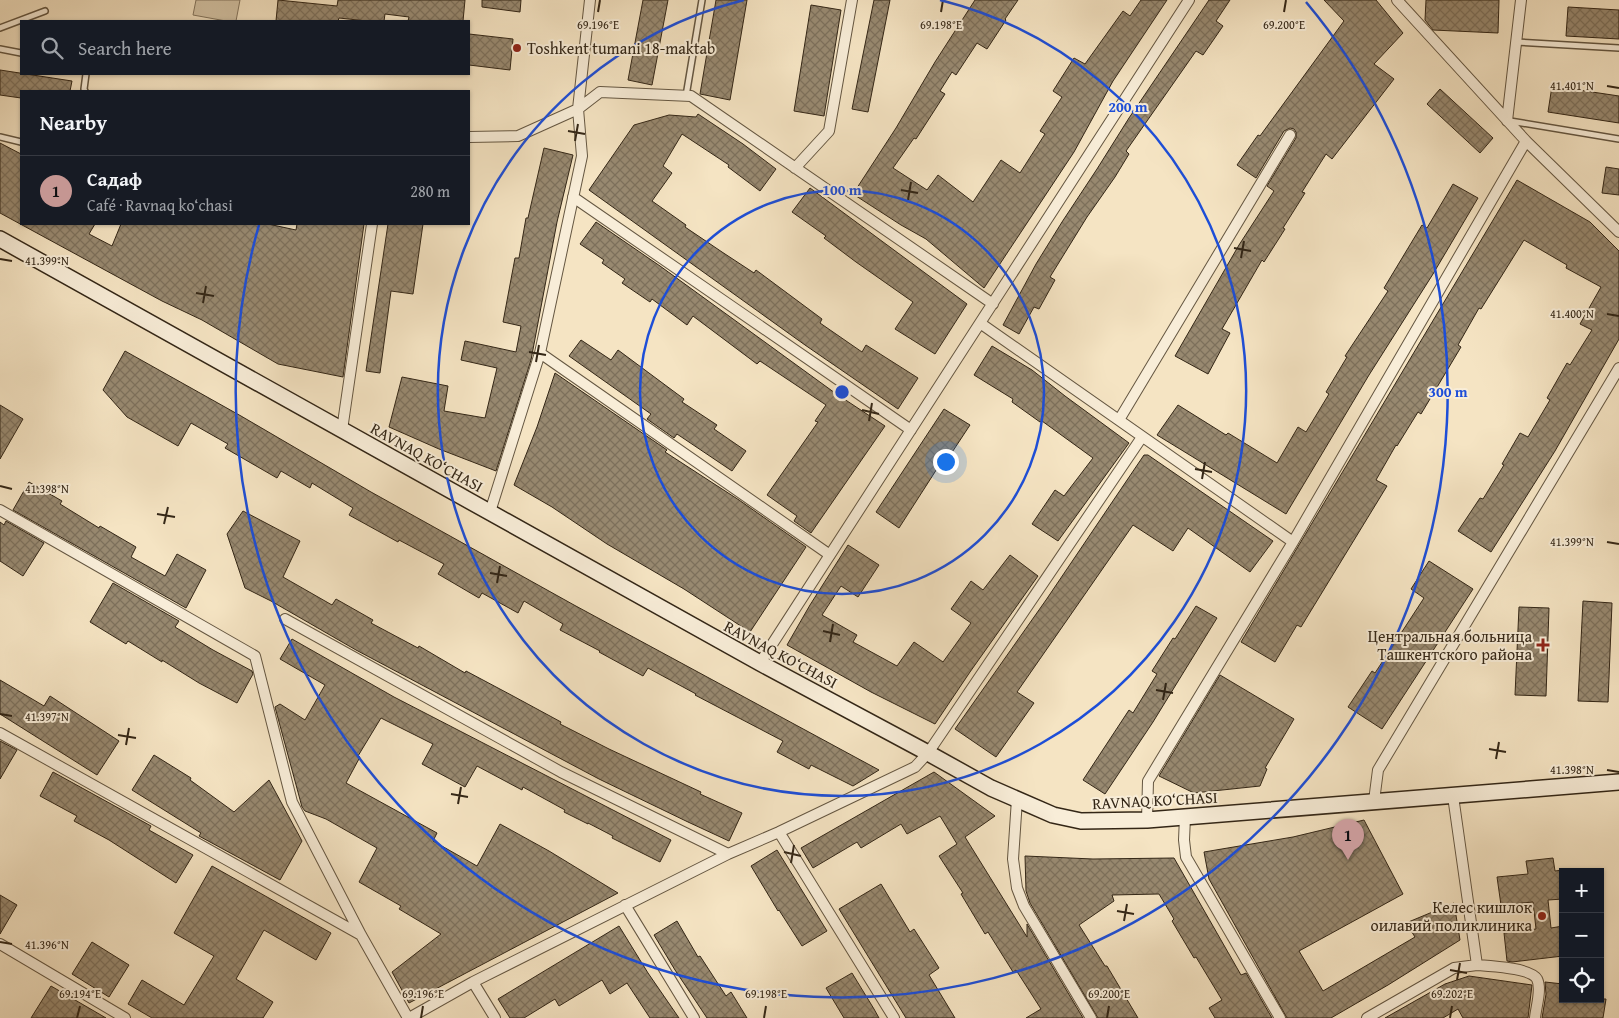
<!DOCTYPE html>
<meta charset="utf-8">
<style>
:root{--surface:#171b24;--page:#20242c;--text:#f1f3f6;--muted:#9ea1a6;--line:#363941;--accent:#c59692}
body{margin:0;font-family:"Gentium Book Plus",serif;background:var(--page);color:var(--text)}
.controls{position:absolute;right:15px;bottom:15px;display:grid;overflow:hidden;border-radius:0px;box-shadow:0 1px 4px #0004}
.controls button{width:45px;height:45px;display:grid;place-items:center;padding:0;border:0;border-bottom:1px solid var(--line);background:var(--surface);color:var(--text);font:25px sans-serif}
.you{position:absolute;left:945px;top:461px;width:18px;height:18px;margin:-12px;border:4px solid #fff;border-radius:50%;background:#1a73e8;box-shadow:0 0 0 8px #1a73e833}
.badge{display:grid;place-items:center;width:32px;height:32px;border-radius:50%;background:var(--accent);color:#111;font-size:16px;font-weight:700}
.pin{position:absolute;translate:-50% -41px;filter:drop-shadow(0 1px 2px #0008)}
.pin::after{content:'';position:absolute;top:26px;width:18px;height:15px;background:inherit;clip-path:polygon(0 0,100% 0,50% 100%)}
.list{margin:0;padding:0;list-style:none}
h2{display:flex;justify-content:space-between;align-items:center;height:65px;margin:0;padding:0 20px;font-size:21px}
h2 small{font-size:16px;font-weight:400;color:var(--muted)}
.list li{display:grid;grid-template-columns:32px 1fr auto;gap:15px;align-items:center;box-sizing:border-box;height:70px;padding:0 20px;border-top:1px solid var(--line)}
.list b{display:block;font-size:19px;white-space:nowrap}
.list p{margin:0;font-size:16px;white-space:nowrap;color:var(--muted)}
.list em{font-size:16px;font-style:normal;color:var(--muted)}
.icon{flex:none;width:28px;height:28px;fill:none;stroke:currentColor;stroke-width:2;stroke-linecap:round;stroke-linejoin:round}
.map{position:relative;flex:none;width:1619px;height:1018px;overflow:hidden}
.search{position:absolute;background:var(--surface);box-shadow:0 1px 4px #0004;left:20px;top:20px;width:450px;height:55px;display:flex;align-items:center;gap:12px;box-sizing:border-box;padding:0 18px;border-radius:0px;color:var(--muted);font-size:19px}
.panel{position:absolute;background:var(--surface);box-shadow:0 1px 4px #0004;left:20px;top:90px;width:450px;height:135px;border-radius:0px}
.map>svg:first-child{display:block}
.grass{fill:#d4c4a6;stroke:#84755e}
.building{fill:url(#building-cross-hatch);stroke:#332616}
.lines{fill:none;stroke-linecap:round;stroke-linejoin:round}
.lane-casing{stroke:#645641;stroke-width:8}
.street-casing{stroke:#645641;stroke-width:12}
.secondary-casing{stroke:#332616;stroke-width:18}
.lane{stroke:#f8edd8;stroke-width:5}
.street{stroke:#f8edd8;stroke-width:10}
.secondary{stroke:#f8edd8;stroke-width:15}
.ticks{fill:none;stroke:#332616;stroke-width:2}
.ring{fill:none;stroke:#1d4ed8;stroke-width:2.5}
.poi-dot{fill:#8f2418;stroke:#f8edd8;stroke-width:2}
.labels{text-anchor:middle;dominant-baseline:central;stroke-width:4;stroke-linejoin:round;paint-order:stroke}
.poi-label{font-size:16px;fill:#332616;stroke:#f8edd8;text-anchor:end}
.street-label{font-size:16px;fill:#332616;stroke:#f8edd8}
.ticks-label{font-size:12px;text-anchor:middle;fill:#332616;stroke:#f8edd8;stroke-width:4;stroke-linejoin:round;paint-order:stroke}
.centre{fill:#1d4ed8;stroke:#f8edd8;stroke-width:2.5}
.ring-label{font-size:15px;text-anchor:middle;font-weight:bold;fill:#1d4ed8;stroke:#f8edd8;stroke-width:4;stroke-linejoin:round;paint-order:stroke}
</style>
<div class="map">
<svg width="1619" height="1018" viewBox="0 0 1619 1018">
<defs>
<pattern id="building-cross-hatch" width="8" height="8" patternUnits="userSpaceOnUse" patternTransform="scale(1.25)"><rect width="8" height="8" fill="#988970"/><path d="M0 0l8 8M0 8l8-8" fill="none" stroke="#7d705b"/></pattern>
</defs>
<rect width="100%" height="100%" fill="#f5e4c3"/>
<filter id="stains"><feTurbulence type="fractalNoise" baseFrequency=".004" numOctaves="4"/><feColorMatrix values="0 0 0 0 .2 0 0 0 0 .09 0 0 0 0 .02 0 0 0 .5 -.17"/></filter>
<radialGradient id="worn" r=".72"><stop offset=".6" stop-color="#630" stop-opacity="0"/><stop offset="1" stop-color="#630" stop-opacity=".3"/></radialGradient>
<path class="grass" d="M196,0H240L236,21H226L193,15Z"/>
<path class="building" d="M278,0L337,6L338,0H465L463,21H408L409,17L385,14L384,21H367L339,18L338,21H276Z
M482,0H521L520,12L482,7Z
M643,0H668L652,85L628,80Z
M716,0H747L730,100L700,94Z
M874,0H890L868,112L852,109Z
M975,0H1018L1005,19L1006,20L987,49L977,43L956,75L952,72L940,91L945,94L916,139L914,138L893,168L927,190L938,175L973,202L1001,160L1020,173L1045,134L1040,131L1062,97L1053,91L1074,58L1085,64L1123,11L1130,16L1141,0H1167L1113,81L1074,152L984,288L926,239L901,225L853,194L896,128L935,62Z
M1209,0H1230L1216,21L1223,26L1203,55L1196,51L1126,151L1129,154L1115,177L1087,217L1050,277L1055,280L1039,309L1034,307L1019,334L1003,325L1036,264L1062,222L1097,169L1129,118Z
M1324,0H1376L1403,33L1374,64L1394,79L1332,159L1326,154L1302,192L1305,193L1283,228L1285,229L1264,262L1262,260L1222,329L1230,333L1208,374L1175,356L1239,245L1274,191L1267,186L1296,138V132L1294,129L1290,128L1284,131L1256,178L1237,165L1258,135L1260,136L1344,21Z
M1426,0H1499L1498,33L1433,30L1425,20Z
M811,5L841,10L824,116L794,111Z
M1568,7L1619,10V39L1566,36Z
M469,34L513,39L510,70L469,65Z
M0,70L72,81L70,91H21V98L0,95Z
M1552,86L1619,96V123L1548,112Z
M1440,89L1493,138L1480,153L1427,104Z
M698,114L743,144L776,169L760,191L728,167L729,165L682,134L663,166L672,173L652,201L686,225L685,227L722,252L754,273L756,270L822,319L820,323L862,352L866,345L918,378L898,409L805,345L589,190L634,125L669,115L696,117Z
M0,143L21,154V224H95L89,234L112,246L121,224H268L296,230L297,224H364L343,377L278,364L202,320L162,301L0,213Z
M544,148L573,155L557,222L531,360L496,471L439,449L389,427L402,377L448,386L444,411L485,418L497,368L461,360L465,341L516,352L521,326L503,322L515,258H519L526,218H528Z
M1606,167L1619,169V195L1602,193Z
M1517,180L1590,222L1619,251V339L1555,451L1491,552L1458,531L1480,498L1483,499L1504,465L1502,464L1520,433L1528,437L1550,400L1547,398L1567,363L1570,365L1592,330L1580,324L1601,287L1566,268L1567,265L1524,240L1481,309L1479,308L1458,345L1461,347L1421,414L1418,412L1397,446L1396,445L1376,480L1387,486L1301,627L1297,625L1275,662L1241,642Z
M1453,184L1478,198L1433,274L1369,375L1286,514L1157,435L1178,405L1226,435L1228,433L1277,463L1298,427L1306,432L1329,394L1326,392L1347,357L1345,356L1388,291L1384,288L1422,225L1427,228Z
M810,188L967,304L935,354L895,329L913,302L856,262L824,238L826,236L792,212Z
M596,222L660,266L835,393L885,426L811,533L794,521L797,516L767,495L818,422L815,421L826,405L760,361L757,364L693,316L687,325L652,299L650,302L622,283L625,279L602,263L604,260L580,244Z
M388,224H423L413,294L391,291L380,373L366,371Z
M581,340L611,360L618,350L684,399L682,402L717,425L714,429L746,451L732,471L677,434L674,438L647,419L651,414L569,356Z
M992,346L1032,370L1065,396L1129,443L1058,541L1032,524L1055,490L1064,496L1093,458L1042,421L1040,422L1012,402L1013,399L974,375Z
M125,351L241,416L371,492L574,605L879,770L853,786L811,765L809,769L777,752L783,741L695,695L696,694L648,668L643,676L599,652L600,651L560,630L563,624L524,601L518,613L482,593L479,598L438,574L444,564L399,540L398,542L349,515L353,508L312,483L310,488L281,471L277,478L225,448L228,444L191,423L178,446L127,417L103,390Z
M555,373L667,450L665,452L739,500L806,547L750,632L684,589L607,544L552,507L514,485L537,427Z
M0,405L23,419L0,459Z
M944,409L970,425L945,463L942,461L899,528L876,512Z
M1144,455H1148L1273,541L1250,572L1188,528L1173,551L1133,525L1017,692L1034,703L996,757L955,729L1046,600Z
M29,482L62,501L60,504L99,528L100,526L136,547L131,557L165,576L177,554L206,570L186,608L13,510Z
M243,511L300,541L283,577L332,605L336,599L373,620L371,623L418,648L419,646L465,673L466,671L513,696L561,722L560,724L609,749L701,792L700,794L742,813L729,841L688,822L599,779L356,650L271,601L245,588L227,534Z
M6,521L44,543L23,576L0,561V522L4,525Z
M848,545L879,565L858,597L841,586L822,615L857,635L853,642L897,666L914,642L943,662L971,623L951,609L971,581L983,590L1010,555L1038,576L970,672L935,724L871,692L787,645L810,605Z
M1429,561L1473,589L1382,729L1348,707L1372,671L1375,673L1424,598L1411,589Z
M113,583L179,621L175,627L213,650L252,671L253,674L237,703L199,683L162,660V662L128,641L126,644L90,622Z
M1583,601L1612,603L1608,702L1578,701Z
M1196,606L1217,618L1153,722L1105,794L1083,780L1129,710L1133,713L1157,674L1152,671L1173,638L1175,639Z
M1519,607L1549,608L1546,696L1515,695Z
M292,639L394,697L671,840L660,862L612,838L613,836L588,823V824L564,812L565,810L523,787L522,790L477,766L465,787L422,764L433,744L381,718L358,756L360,757L346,783L437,833L433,841L477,866L500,824L549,851L618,893L409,1003L392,972L441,934L399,909L401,906L359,882L377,848L326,819L305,811L302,807L275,707L280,704L305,720L325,685L280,659Z
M1220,675L1294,719L1265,768L1267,769L1260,786L1194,793L1159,776Z
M0,680L44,706L50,696L119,741L97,775L0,714Z
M0,741L17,750L0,779Z
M154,755L191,778L190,780L234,812L269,780L302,841L280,880L199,836L201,833L132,790Z
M53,772L151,826L149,830L193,855L176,883L109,840L74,821L77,816L40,796Z
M934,772L995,816L965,837L1027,937V924L1083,1018H1026L1041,1009L1016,970L1013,972L988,932L985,934L961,894L963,893L939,856L957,844L940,816L907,834L901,824L861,848L857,842L813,868L801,848Z
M1364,820L1403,894L1299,951L1323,991L1415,937L1406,923L1454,903L1460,940L1388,985L1331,1018H1287L1209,879L1204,852L1293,837Z
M777,850L827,931L802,946L779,910L778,911L751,866Z
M1025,856L1093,859L1174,858L1241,975L1246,973L1272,1018H1215L1209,1008L1222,1000L1196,957L1194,958L1172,921L1174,919L1159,894L1112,895L1114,901L1079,925L1105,966H1107L1138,1018H1098L1030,903L1026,891Z
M1553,858L1555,871L1563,870V899L1548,900L1551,928L1563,926V956L1512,962L1507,961L1504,933L1536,929L1533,902L1501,905L1497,877L1528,874L1526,861Z
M212,866L331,933L316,960L264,930L236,979L273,1002L263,1018H152L128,1004L142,980L184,1005L214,956L174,933Z
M881,884L910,932L914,929L939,968L929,975L955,1018H906L839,909Z
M0,895L17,905L0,934Z
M677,921L698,957L700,956L726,996L731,992L747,1018H707L675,970L654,935Z
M619,926L648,973L679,1018H650L627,983L610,994L602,980L559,1006L555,999L524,1018H510L498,999Z
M92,942L129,965L109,997L72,974Z
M852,973L874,1009L879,1018H844L826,988Z
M1469,976L1532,985L1528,1018H1463L1458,1009L1443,1018H1385L1445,984Z
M1545,982L1563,984V999H1606L1603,1018H1542L1546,994Z
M51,986L106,1018H31Z"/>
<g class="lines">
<g class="lane-casing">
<path id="lane" d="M0,28L45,11
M1516,42L1619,48
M0,49L21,53
M85,91L84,89L86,74
M686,96L702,0
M1510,121L1619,139
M0,137L21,142"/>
</g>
<g class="street-casing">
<path id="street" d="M1397,0L1526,141L1619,232
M1507,121L1521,0
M469,137L518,136L578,109L600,92L691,96L993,304
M795,168L829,131L852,0
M573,197L911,430
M980,323L1293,542
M540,353L830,555
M1119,420L1290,135
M342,430L372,224
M0,510L255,656L292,802L361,935L408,1018
M490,512L540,353L582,156L578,109L590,0
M285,619L561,772L728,854
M760,663L1189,0
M0,733L361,935
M1453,796L1477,965C1490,966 1531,968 1537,979C1542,989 1536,1007 1535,1018
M1017,799L1013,859L1017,888L1024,906L1091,1018
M1374,801L1378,770L1619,368
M1185,817L1184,840L1186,857L1280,1018
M1147,820L1148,781L1293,542L1526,141
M779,832L894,1018
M625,905L694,1018
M0,944L125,1018
M473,982L495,1018
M409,1018L473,982L728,854L779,832L915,767L928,753L1142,437
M1367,1018L1454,968L1477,965"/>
</g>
<g class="secondary-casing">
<path id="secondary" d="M0,239L760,663L928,753L991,788L1053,815L1081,821L1147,820L1619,782"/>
</g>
<use href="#lane" class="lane"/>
<use href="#street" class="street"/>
<use href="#secondary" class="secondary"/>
</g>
<path class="ticks" d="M598,12L600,0M941,12L943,0M1284,12L1286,0M1607,86L1619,88M568,131L585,134M575,141L578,124M901,190L918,193M908,200L911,182M1234,248L1251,251M1241,258L1244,241M0,259L12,261M196,293L214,296M203,303L206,286M1607,314L1619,316M529,352L546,355M536,362L539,345M862,410L879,414M869,421L872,403M1195,469L1212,472M1202,479L1205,462M0,486L12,489M157,514L175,517M164,524L168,507M1607,542L1619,544M490,573L507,576M497,583L500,566M823,631L840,635M830,642L833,624M1156,690L1173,693M1163,700L1166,683M0,714L12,716M118,735L136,738M126,745L129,728M1489,749L1506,752M1496,759L1499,742M1607,770L1619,772M451,794L468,797M458,804L461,787M784,852L801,856M791,863L794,845M1117,911L1134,914M1124,921L1127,904M0,942L12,944M1450,970L1467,973M1457,980L1460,963M77,1018L80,1006M421,1018L423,1006M764,1018L766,1006M1107,1018L1109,1006M1450,1018L1452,1006"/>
<g class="ring">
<circle cx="842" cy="392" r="202"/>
<path d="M940 0A404 404 0 1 1 744 0"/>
<path d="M1306 2A606 606 0 1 1 259 225"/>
</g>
<g class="poi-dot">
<circle cx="517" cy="48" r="5"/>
<path d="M1540.5 637.5h5v5h5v5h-5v5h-5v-5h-5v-5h5z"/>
<circle cx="1542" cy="916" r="5"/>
</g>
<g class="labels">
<g class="poi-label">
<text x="527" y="48" text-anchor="start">Toshkent tumani 18-maktab</text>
<text x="1532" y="636">Центральная больница<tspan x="1532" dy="18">Ташкентского района</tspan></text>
<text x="1532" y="907">Келес кишлок<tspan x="1532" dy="18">оилавий поликлиника</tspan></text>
</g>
<g class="street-label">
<text transform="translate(427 457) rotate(29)">RAVNAQ KO‘CHASI</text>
<text transform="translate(781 654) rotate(28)">RAVNAQ KO‘CHASI</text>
<text transform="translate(1155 800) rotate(-3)">RAVNAQ KO‘CHASI</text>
</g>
</g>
<g class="ticks-label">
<text x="598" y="29">69.196°E</text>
<text x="941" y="29">69.198°E</text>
<text x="1284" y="29">69.200°E</text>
<text x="1572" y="90">41.401°N</text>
<text x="47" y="265">41.399°N</text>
<text x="1572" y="318">41.400°N</text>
<text x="47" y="493">41.398°N</text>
<text x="1572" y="546">41.399°N</text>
<text x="47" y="721">41.397°N</text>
<text x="1572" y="774">41.398°N</text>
<text x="47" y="949">41.396°N</text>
<text x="80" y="998">69.194°E</text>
<text x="423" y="998">69.196°E</text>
<text x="766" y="998">69.198°E</text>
<text x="1109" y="998">69.200°E</text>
<text x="1452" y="998">69.202°E</text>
</g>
<circle cx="842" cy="392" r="8" class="centre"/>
<g class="ring-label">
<text x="1128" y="112">200 m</text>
<text x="842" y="195">100 m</text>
<text x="1448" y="397">300 m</text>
</g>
<rect width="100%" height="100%" filter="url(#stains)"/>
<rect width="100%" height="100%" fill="url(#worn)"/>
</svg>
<div class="controls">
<button>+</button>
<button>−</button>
<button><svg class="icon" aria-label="locate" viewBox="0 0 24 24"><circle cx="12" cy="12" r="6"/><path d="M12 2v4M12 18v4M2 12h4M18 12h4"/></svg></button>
</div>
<div class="you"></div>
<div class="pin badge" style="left:1348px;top:860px">1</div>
<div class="search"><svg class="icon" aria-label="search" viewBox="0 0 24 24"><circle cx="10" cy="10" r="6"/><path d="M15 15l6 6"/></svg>Search here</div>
<section class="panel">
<h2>Nearby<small></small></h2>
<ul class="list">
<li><span class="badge">1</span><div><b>Садаф</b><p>Café · Ravnaq ko‘chasi</p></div><em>280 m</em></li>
</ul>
</section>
</div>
